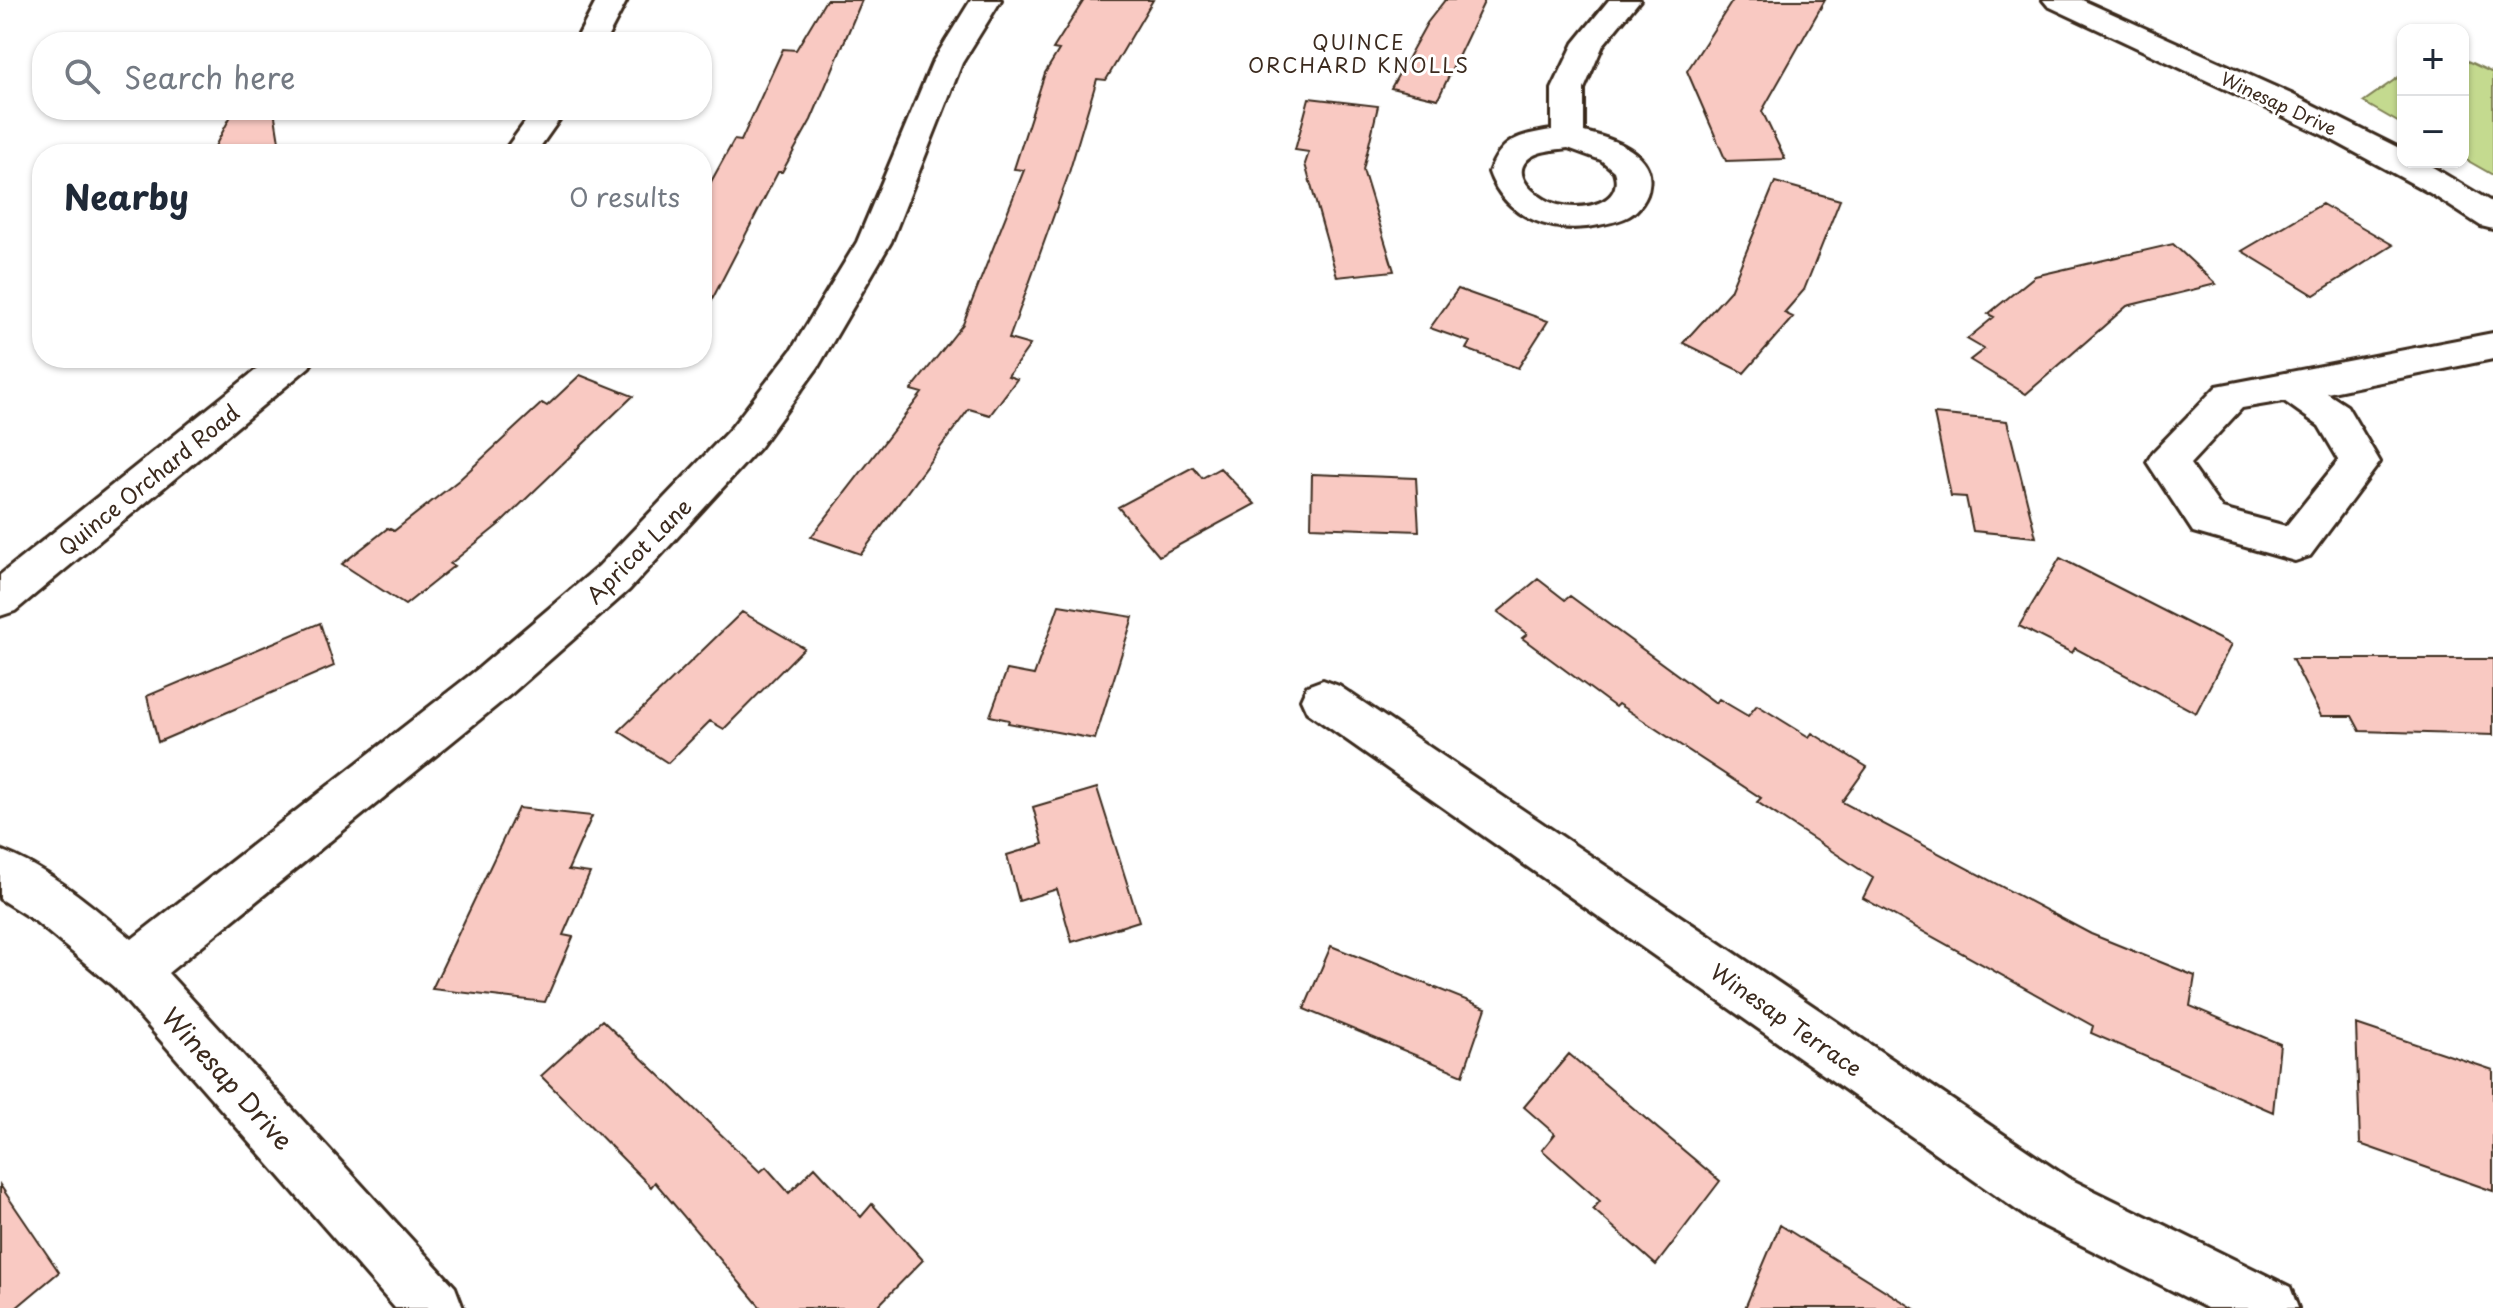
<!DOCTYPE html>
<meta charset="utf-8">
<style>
:root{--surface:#fff;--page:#f2f2f3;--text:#1f2937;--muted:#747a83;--line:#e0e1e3}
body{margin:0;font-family:"Playpen Sans",sans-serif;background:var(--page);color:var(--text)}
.controls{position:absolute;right:24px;top:24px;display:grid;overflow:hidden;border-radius:16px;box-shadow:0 2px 6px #0004}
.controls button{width:72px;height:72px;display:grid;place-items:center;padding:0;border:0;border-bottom:2px solid var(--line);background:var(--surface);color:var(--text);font:40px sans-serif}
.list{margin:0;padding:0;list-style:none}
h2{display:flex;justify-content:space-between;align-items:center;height:104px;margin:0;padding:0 32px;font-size:34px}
h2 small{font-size:26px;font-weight:400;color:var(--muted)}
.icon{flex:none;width:44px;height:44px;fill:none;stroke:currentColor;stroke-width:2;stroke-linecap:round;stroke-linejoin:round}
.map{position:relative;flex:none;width:2493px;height:1308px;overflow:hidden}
.search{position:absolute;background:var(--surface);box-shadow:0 2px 6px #0004;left:32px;top:32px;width:680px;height:88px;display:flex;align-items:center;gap:20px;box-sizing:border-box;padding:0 28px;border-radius:32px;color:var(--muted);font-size:30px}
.panel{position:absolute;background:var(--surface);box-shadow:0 2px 6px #0004;left:32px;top:144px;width:680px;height:224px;border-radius:32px}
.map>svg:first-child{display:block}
.green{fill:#c4da8f;stroke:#808256;stroke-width:2}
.building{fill:#f9c9c2;stroke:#3b2a1e;stroke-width:2}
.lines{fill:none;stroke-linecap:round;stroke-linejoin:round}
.minor-casing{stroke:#3b2a1e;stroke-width:6}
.tertiary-casing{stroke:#3b2a1e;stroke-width:6}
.minor{fill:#fff;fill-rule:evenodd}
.tertiary{fill:#fff;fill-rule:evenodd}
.labels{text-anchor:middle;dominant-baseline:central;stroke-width:6;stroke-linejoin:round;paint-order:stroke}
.far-street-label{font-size:18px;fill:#3b2a1e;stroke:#fff}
.far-neighbourhood-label{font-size:20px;letter-spacing:2px;fill:#3b2a1e;stroke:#fff}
.street-label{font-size:22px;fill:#3b2a1e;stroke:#fff}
.near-street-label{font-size:26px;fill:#3b2a1e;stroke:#fff}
</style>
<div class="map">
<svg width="2493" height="1308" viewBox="0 0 2493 1308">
<rect width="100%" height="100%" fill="#fff"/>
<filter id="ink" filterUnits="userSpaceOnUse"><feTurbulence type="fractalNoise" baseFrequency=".0125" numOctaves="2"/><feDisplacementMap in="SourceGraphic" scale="16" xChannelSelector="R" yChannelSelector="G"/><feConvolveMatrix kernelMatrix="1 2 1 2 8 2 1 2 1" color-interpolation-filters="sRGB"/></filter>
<g filter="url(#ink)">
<path class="green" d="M2463,59L2493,73V175L2463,158Z
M2403,74V125L2363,102Z"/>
<path class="building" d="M826,0H862L811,120L782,172H778L702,319V198L734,140L741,141L783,49L796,50Z
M1084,0H1153L1106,80L1097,79L1068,176L1009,339L1030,345L1008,376L1017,379L990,415L969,409L861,554L811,537L922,393L911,390L963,324L1024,170L1014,169L1045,73L1059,50L1053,49Z
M1445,0H1485L1438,99L1391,88L1427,23Z
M1733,0H1825L1762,111L1785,159L1726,161L1687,71Z
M1309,98L1378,106L1363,170L1394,271L1337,277L1305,164L1309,152L1295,150Z
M234,110H274L281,154H211Z
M1775,182L1840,200L1804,290L1784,313L1793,317L1744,373L1683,343L1730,291Z
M2322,204L2393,245L2314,295L2242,251Z
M2173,244L2216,284L2127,306L2026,394L1970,360L1984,349L1967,339L1994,317L1988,314L2035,276Z
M1458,289L1548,321L1518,368L1466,349L1470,342L1430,328Z
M580,375L633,396L502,522L450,564L454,566L405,605L342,564L388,528L394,531L459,480L542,403L547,406Z
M1934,414L2007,421L2036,537L1973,531L1966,497L1951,496Z
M1193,467L1202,478L1220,468L1255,504L1159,556L1118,507Z
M1312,474L1416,478L1419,531L1311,527Z
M2060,558L2231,645L2196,713L2075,648L2072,653L2019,626Z
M1538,579L1565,600L1570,596L1716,703L1719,699L1748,716L1757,705L1809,737L1812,733L1867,767L1842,802L2091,934L2195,976L2190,1006L2280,1044L2273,1112L2091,1033L2093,1026L1863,898L1873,878L1757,802L1761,798L1618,704L1615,707L1522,638L1527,634L1498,612Z
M1059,605L1133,617L1095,739L1008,723L1009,720L990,716L1007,670L1034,675Z
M742,612L804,648L724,729L710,721L668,763L619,731Z
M320,623L334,666L158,742L147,696Z
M2292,659H2493V735L2360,731L2352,716H2321Z
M1097,788L1139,921L1072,942L1057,889L1019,901L1007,855L1043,844L1033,807Z
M518,808L592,816L568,870L590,873L563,935L573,937L545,1002L432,989Z
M1331,946L1486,1008L1463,1075L1304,1009Z
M602,1020L760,1172L766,1167L789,1193L815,1167L861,1217L872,1204L923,1260L876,1308H761L655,1182L651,1187L541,1076Z
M2356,1024L2493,1070V1191L2360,1144Z
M1569,1054L1720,1181L1656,1265L1593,1209L1600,1201L1542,1150L1555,1134L1524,1107Z
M0,1185L59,1272L16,1308H0Z
M1780,1225L1913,1308H1745Z"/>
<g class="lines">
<g class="minor-casing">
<path id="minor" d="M971,0H1001L962,63L891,242L818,367L759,448L629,590L511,694L168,973L455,1287L463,1308H395L114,987L35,921L0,899V850C50,869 91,905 132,939L479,668L599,566L731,428L792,349L857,242L932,63Z
M1609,0H1640L1603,45L1584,89V132C1610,138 1655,152 1649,186C1648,198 1639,210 1629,216C1620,221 1609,223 1599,225C1553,235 1505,218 1489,172C1501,139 1519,135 1552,130V89L1574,43ZM1568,148L1601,160L1614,171C1625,204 1583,211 1558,205C1543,201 1510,179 1526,161C1536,150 1555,150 1568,148Z
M2043,0H2082L2291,94L2403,150V162H2424L2493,203V229L2481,226L2430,193L2323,135L2048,6Z
M2493,333V359L2327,393L2347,406L2380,462L2310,556L2295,561L2193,532L2147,462L2153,452L2217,386ZM2284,401L2319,426L2339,460L2286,526L2222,509L2190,464L2242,408Z
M1323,680L1339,686L2068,1178L2290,1287L2298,1308H2207L2028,1218L1307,712L1301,699L1307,686Z"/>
</g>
<g class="tertiary-casing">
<path id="tertiary" d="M597,0H627L605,42H575Z
M534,110H566L535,154H502Z
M271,358H315L309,367L15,611L0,616V575Z"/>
</g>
<use href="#minor" class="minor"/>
<use href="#tertiary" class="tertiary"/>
</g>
</g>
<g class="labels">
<g class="far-street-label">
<text transform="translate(2279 103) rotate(25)">Winesap Drive</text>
</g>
<g class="far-neighbourhood-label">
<text x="1359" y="42">QUINCE<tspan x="1359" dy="23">ORCHARD KNOLLS</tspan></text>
</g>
<g class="street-label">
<text transform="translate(148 479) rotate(-39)">Quince Orchard Road</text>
<text transform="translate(638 550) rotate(-45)">Apricot Lane</text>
<text transform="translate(1787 1019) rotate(35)">Winesap Terrace</text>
</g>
<g class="near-street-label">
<text transform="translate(228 1078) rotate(48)">Winesap Drive</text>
</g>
</g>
</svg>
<div class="controls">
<button>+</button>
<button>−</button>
</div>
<div class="search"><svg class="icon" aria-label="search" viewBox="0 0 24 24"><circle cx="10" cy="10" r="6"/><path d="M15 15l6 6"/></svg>Search here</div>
<section class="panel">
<h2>Nearby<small>0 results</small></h2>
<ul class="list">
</ul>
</section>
</div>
